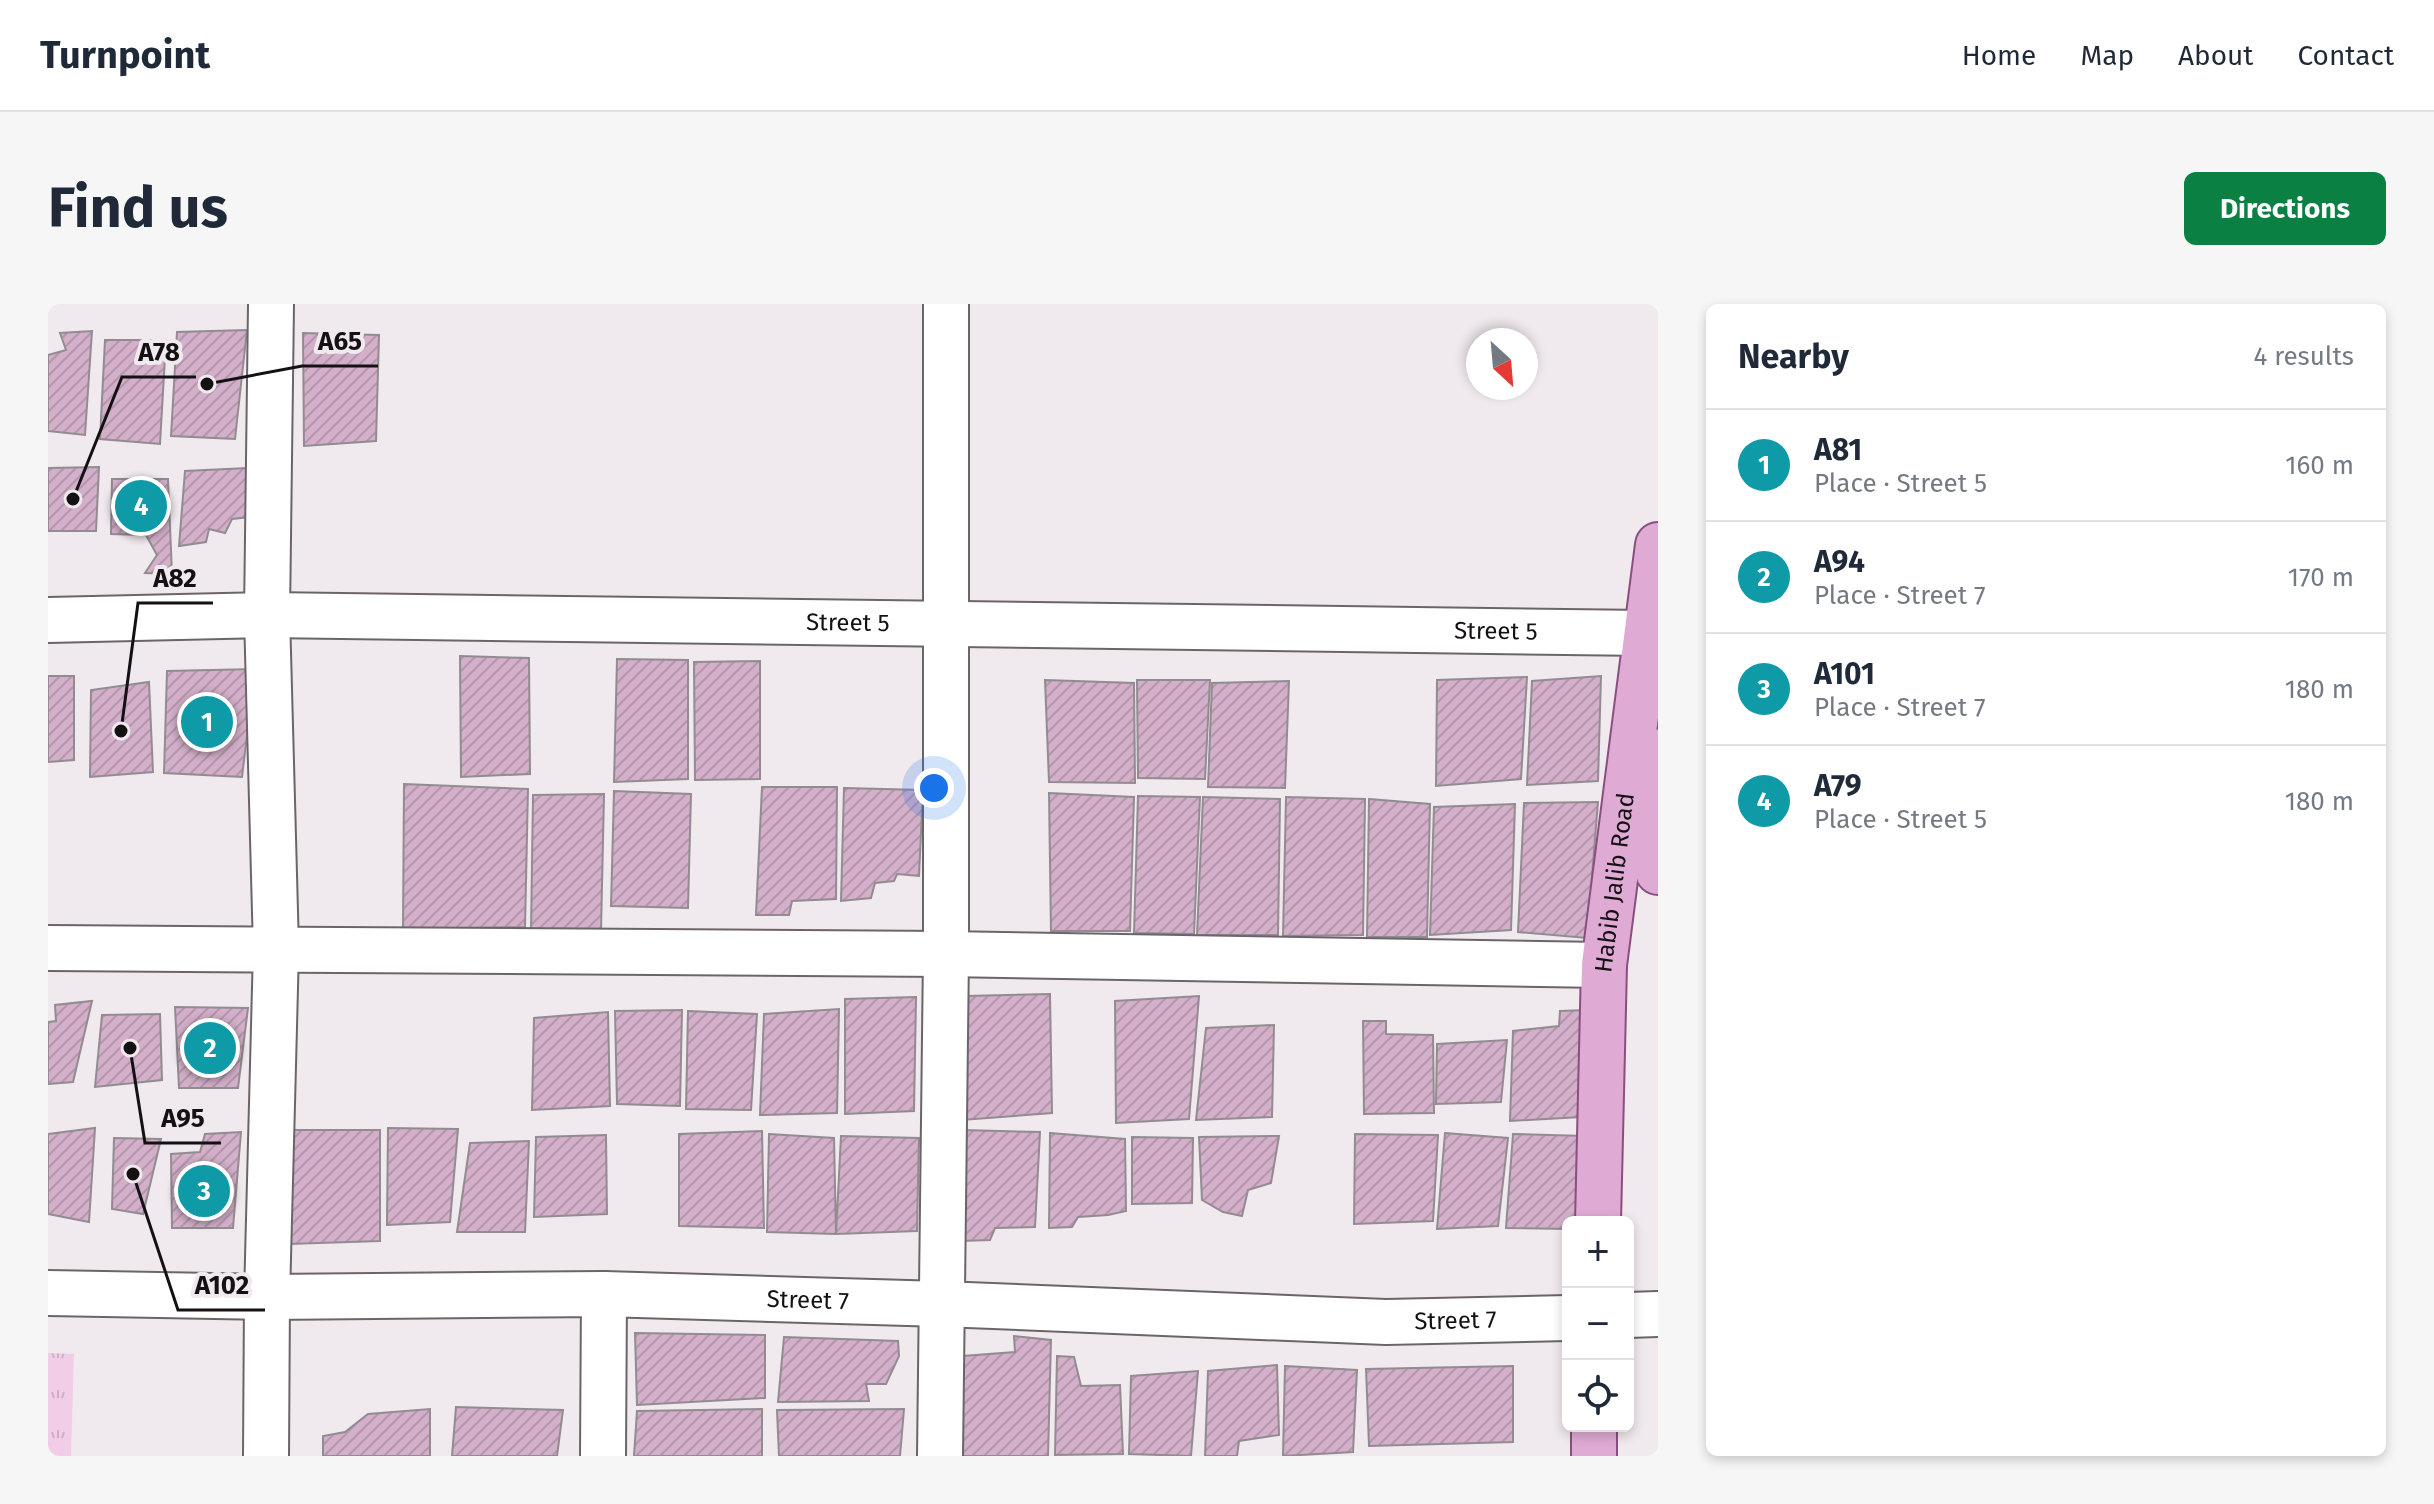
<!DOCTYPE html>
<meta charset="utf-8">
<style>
:root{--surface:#fff;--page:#f6f6f7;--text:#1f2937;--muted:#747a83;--line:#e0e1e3;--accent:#0b8043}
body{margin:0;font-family:"Fira Sans",sans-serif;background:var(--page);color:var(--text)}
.controls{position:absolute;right:24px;bottom:24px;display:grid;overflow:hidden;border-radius:12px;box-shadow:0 4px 12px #0003}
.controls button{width:72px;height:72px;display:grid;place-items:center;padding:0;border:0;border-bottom:2px solid var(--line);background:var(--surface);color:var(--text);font:40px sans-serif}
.compass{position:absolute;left:1418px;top:24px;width:72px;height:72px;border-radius:50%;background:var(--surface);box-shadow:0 4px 12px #0003;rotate:154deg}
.you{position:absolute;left:886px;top:484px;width:28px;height:28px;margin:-20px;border:6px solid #fff;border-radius:50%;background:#1a73e8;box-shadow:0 0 0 12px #1a73e833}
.badge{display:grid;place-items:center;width:52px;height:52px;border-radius:50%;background:var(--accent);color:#fff;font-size:26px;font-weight:700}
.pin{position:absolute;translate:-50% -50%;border:4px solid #fff;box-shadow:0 2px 8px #0006}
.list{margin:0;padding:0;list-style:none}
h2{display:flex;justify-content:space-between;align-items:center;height:104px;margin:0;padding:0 32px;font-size:34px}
h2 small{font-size:26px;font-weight:400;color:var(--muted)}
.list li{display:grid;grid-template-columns:52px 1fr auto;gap:24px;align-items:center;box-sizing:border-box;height:112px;padding:0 32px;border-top:2px solid var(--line)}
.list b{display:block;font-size:30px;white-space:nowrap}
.list p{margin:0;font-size:26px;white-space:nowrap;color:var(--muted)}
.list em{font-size:26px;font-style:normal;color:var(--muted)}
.icon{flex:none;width:44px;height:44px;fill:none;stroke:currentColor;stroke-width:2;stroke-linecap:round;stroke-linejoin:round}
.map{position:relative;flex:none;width:1610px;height:1152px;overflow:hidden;border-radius:12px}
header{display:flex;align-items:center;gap:48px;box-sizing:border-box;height:112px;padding:0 40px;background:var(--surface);border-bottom:2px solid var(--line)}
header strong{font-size:38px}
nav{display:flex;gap:44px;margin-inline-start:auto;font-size:28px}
.intro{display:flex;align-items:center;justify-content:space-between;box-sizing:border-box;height:192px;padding:0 48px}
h1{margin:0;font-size:56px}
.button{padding:20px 36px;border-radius:12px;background:var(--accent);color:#fff;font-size:28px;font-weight:700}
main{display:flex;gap:48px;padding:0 48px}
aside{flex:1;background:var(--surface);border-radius:12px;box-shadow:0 4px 12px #0003}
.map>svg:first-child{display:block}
.park{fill:url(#park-tufts)}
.building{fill:url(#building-hatch);stroke:#928c91;stroke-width:2}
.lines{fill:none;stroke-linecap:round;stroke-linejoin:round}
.minor-casing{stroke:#6b6569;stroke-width:48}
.major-casing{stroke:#8a4f7e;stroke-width:48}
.minor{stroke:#fff;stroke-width:44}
.major{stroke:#dfaad4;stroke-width:44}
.labels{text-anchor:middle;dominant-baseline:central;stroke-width:8;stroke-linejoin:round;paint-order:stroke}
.street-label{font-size:24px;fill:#141113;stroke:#f0e9ee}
.leader{fill:none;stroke:#141113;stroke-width:3}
.callout-dot{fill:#141113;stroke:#f0e9ee;stroke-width:3}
.callout-label{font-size:26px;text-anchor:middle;font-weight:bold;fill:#141113;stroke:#f0e9ee;stroke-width:8;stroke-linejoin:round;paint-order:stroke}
</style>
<header>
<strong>Turnpoint</strong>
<nav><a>Home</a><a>Map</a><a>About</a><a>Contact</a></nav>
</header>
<div class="intro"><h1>Find us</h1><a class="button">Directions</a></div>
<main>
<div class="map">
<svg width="1610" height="1152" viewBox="0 0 1610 1152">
<defs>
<pattern id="park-tufts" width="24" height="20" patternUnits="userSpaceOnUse" patternTransform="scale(2)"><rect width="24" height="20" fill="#f2cde8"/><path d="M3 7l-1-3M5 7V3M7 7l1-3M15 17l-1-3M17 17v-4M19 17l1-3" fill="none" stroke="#cfafc6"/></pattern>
<pattern id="building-hatch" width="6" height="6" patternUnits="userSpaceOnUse" patternTransform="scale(2)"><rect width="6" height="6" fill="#d3afc9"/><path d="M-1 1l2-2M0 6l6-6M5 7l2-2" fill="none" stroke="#b496ac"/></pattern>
</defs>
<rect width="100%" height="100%" fill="#f0e9ee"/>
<path class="park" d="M0,1049L26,1050L23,1152H0Z"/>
<path class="building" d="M199,26L187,135L123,132L129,28Z
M44,27L37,131L0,127V51L18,46L12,29Z
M255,29L331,31L328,137L256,142Z
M57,36H118L112,140L52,135Z
M51,163L48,227H0V164Z
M199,164L202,213L184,215L177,229L161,225L158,238L131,242L137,167Z
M64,175H120L124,270L97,269L109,251L98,231L63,230Z
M412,352L481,354L482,470L413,473Z
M569,355L640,356V475L566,478Z
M712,357V475L647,476L646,358Z
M207,365L194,473L116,469L119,367Z
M0,372H26V456L0,458Z
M1553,372L1550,477L1479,481L1484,377Z
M1479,373L1473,475L1388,482L1389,376Z
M997,376L1086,379L1087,479L1001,478Z
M1089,376H1162L1157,475L1090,474Z
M1241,377L1237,484L1160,483L1164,379Z
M101,378L105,468L42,473L43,386Z
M356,480L480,485L477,623L355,625Z
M714,483H789L788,595L744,597L741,611H708Z
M796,484L875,486L871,572L849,570L846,577L827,579L823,594L793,597Z
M566,487L643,490L640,604L563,602Z
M1001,489L1086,493L1082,627H1003Z
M556,490L553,627L483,628L485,491Z
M1090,492L1152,493L1146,630L1086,629Z
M1155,493L1232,495L1230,631H1149Z
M1238,493L1317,495L1315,631L1235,632Z
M1321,495L1382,500L1379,633H1319Z
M1550,498L1539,634L1470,628L1476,499Z
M1467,500L1463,626L1382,631L1386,503Z
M1002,690L1004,809L914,816L918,692Z
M1151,692L1141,815L1068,819L1067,697Z
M868,693L866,807L797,810V695Z
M44,697L25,778L0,780V718L8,717L7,701Z
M127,703L200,704L190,784H131Z
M791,705L789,809L712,811L716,710Z
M634,706L632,802L569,800L567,707Z
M1538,706L1533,813L1462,817L1465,727L1511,722L1512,707Z
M640,707L709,710L703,806L638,805Z
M560,708L562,802L484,806L486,714Z
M112,710L114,776L47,783L54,711Z
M1315,717H1338V730L1385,731L1386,809L1316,810Z
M1226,721L1224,813L1148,816L1158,724Z
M1459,736L1453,798L1388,800L1389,740Z
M47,824L41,918L0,910V830Z
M340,824L410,825L402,918L339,921Z
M244,826H332V937L241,940Z
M915,826L992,828L987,923L947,924L942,936L912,937Z
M714,827L716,924L631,922V830Z
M193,828L185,924H124L123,850L152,848L157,830Z
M1002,829L1077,835L1078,907L1060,911L1030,913L1024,923L1001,924Z
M1397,829L1460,834L1450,922L1389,925Z
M721,830L786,834L788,930L719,928Z
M1307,830L1390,831L1385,917L1306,920Z
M1465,830L1537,832L1531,918H1520V925L1458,924Z
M558,831L559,910L486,913L488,833Z
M793,832L871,834L869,927L788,930Z
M1231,832L1223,879L1200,886L1194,912L1175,908L1154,896L1151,833Z
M1084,833L1145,834L1144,899L1084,900Z
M66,834L113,835L95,910L64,905Z
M481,837L477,928H409L422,839Z
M587,1029L717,1031V1094L589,1101Z
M966,1032L1003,1036L1000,1152H915V1052L967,1048Z
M736,1033L850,1037L851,1052L838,1080H818L821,1097L730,1098Z
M1009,1052L1026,1053L1033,1082L1072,1081L1075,1150L1007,1151Z
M1229,1061L1231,1131L1191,1137L1189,1152H1157L1160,1067Z
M1237,1062L1309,1066L1305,1148L1235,1152Z
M1465,1062V1138L1321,1142L1318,1065Z
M1150,1067L1143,1152L1081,1150L1083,1072Z
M408,1103L515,1106L509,1152H404Z
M382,1105V1152H275V1132L297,1128L320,1110Z
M714,1105V1152H586L589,1107Z
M856,1105L852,1152H731L729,1106Z"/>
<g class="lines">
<g class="minor-casing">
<g id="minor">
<path id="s1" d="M0,316L219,311L1599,329"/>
<path d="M0,644L898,650L1556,661"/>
<path id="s2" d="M0,989L219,993L556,990L894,1000L1338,1018L1520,1014"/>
<path d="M1580,1011L1610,1010"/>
<path d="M218,1152L219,993L228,645L219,311L223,0"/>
<path d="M555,1152L556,990"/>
<path d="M892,1152L898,650V0"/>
</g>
</g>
<g class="major-casing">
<g id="major">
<path d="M1604,447L1610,568"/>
<path id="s3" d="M1550,918L1556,661L1610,241"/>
<path d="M1546,1152V1122"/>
</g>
</g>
<use href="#minor" class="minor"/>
<use href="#major" class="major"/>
</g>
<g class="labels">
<g class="street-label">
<text stroke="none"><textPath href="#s1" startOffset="800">Street 5</textPath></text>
<text stroke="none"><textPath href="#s1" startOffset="1448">Street 5</textPath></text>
<text stroke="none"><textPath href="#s3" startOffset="340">Habib Jalib Road</textPath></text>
<text stroke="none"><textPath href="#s2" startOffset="760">Street 7</textPath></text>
<text stroke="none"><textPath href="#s2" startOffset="1408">Street 7</textPath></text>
</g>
</g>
<path class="leader" d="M159 80L254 62H330M25 195L74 73H148M73 427L90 299H165M82 744L97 839H173M85 870L130 1006H217"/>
<g class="callout-dot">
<circle cx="159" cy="80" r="8"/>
<circle cx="25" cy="195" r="8"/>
<circle cx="73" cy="427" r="8"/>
<circle cx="82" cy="744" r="8"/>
<circle cx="85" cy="870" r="8"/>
</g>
<g class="callout-label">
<text x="292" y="46">A65</text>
<text x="111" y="57">A78</text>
<text x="127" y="283">A82</text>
<text x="135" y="823">A95</text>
<text x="174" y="990">A102</text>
</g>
</svg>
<div class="controls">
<button>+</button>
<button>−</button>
<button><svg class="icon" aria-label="locate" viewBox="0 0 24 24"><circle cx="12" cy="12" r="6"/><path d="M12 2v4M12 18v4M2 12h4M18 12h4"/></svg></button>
</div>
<svg class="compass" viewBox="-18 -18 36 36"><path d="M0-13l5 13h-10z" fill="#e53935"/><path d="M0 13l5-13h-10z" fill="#747a83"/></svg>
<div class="you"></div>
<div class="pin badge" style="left:159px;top:418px;background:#0f9aa8">1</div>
<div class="pin badge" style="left:162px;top:744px;background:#0f9aa8">2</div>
<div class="pin badge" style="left:156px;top:887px;background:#0f9aa8">3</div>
<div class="pin badge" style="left:93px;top:202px;background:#0f9aa8">4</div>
</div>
<aside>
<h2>Nearby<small>4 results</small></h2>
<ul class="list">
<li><span class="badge" style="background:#0f9aa8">1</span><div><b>A81</b><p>Place · Street 5</p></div><em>160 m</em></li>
<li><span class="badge" style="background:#0f9aa8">2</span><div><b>A94</b><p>Place · Street 7</p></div><em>170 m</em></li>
<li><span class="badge" style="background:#0f9aa8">3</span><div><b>A101</b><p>Place · Street 7</p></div><em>180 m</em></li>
<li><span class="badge" style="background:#0f9aa8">4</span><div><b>A79</b><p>Place · Street 5</p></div><em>180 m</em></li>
</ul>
</aside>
</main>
